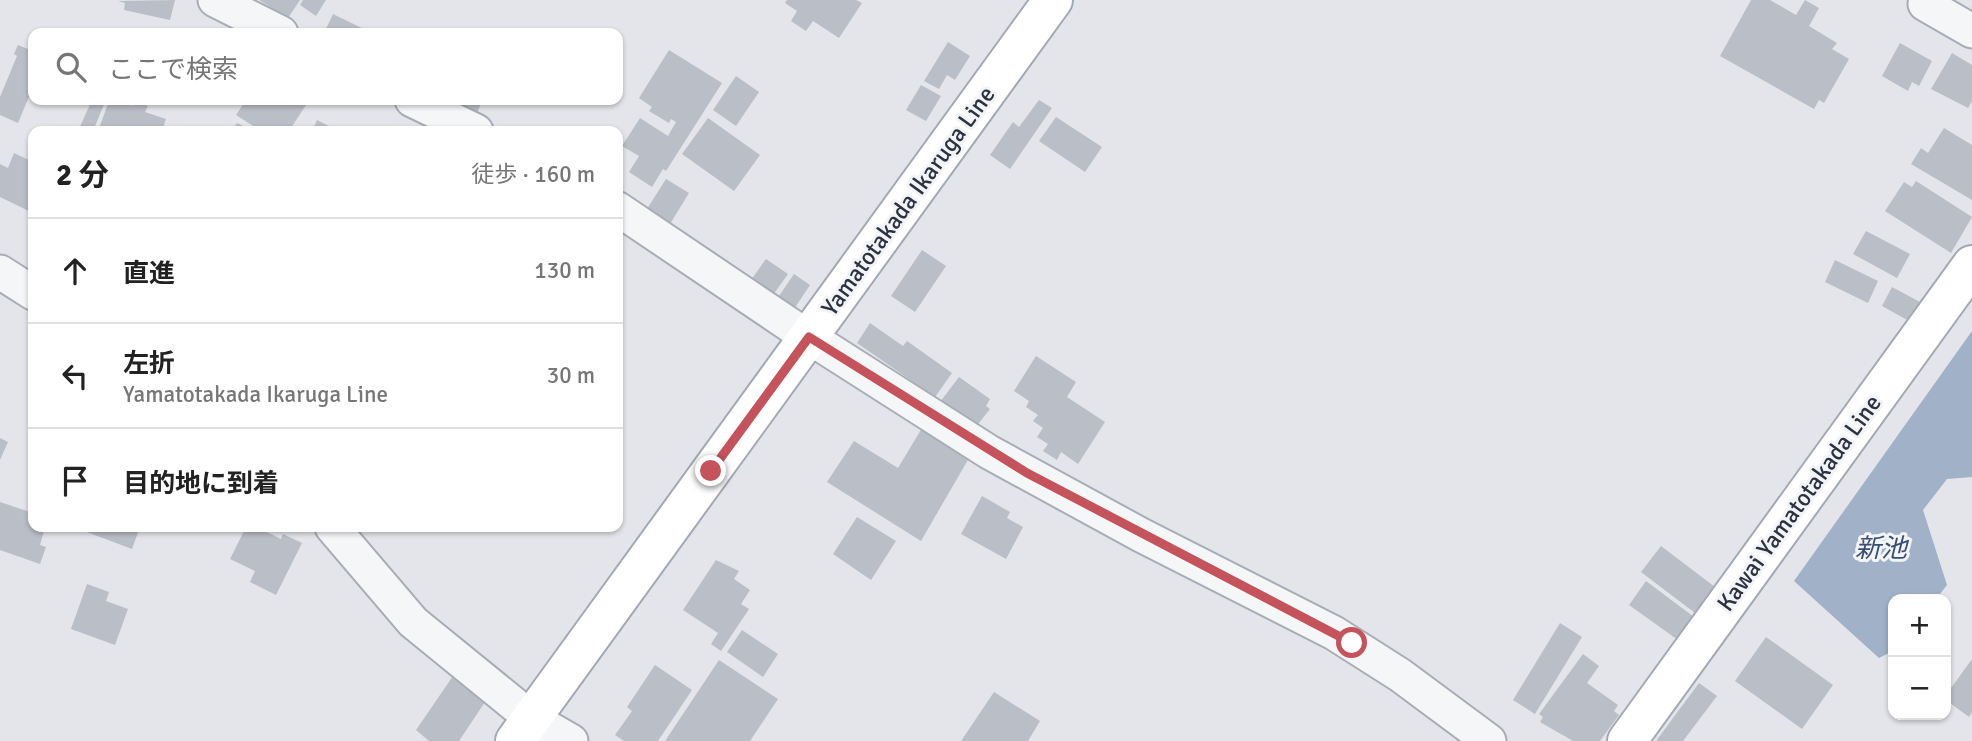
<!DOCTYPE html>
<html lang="ja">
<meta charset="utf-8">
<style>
:root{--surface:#fff;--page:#f6f6f6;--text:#222;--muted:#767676;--line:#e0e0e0}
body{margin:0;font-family:Signika,"Noto Sans JP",sans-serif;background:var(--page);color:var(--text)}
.controls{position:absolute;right:21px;bottom:21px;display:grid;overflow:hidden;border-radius:14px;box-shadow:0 2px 5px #0004}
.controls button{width:63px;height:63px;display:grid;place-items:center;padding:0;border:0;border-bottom:2px solid var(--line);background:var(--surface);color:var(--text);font:35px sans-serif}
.stop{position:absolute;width:21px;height:21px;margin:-16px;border:5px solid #c4535c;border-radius:50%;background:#fff}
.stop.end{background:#c4535c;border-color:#fff;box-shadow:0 2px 7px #0008}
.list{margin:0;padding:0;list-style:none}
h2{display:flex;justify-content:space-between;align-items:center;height:91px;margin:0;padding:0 28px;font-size:30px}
h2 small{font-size:23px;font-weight:400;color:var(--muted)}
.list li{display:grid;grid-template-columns:46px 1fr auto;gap:21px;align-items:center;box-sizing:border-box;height:105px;padding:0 28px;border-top:2px solid var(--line)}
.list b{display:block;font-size:26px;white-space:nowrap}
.list p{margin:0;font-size:23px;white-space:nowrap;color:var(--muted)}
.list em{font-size:23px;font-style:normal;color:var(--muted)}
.icon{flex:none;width:38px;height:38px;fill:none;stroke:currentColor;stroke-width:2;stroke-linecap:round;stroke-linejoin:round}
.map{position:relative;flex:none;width:1972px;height:741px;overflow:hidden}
.search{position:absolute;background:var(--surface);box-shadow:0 2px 5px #0004;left:28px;top:28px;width:595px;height:77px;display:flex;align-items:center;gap:18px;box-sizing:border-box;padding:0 24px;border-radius:14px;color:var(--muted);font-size:26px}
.panel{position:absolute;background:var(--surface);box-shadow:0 2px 5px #0004;left:28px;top:126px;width:595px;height:406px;border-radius:14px}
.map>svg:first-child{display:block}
.water{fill:#a1b1c7}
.building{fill:#babec6}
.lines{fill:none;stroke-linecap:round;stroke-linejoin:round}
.minor-casing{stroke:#a8acb4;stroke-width:37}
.major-casing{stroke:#a3a9b4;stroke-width:42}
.minor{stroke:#f5f6f8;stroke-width:33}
.major{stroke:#fff;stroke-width:38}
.route{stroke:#c4535c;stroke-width:9}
.labels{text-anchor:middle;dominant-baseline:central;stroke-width:6;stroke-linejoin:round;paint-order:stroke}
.street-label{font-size:24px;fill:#2c3240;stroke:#f2f4f7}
.water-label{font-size:26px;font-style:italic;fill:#394e71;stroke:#f2f4f7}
</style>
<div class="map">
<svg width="1972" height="741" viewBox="0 0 1972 741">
<rect width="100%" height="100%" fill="#e3e5ea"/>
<path class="water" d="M1972,331V477L1947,479L1923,510L1947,585L1936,599H1893V651L1879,658L1794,581Z"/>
<path class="building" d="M175,0L170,20L124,10L125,3L118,1Z
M259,0H300L288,18Z
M303,0H326L316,16L300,5Z
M787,0H856L862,3L839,38L813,21L806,31L791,21L797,11L785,3Z
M1751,0H1770L1796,15L1805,0L1819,8L1809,26L1837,43L1832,49L1849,59L1824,103L1819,100L1814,109L1720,56Z
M333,14L372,33H324Z
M948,42L970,56L955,80L947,75L939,89L924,81Z
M1900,43L1932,61L1919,86L1912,82L1908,91L1882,76Z
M18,45L33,51V87L18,123L0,115V97L17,56L14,54Z
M669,50L722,83L666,171L663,169L652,187L629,172L639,156L622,146L640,118L668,136L676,122L671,119L669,123L649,111L652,107L639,98Z
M1952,53L1972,65V101L1968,108L1931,89Z
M736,76L759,92L736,126L713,110Z
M921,85L941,96L926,121L906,110Z
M92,100L105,102L93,131H78Z
M116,100L133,106L134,101L148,106L145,112L166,119L162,131H98L109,101Z
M246,100H304L308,102L289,131L268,128L261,131L236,115Z
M443,100H482L477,114Z
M1039,100L1052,108L1010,169L990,155L1013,122L1019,127Z
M1056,117L1102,147L1085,172L1039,141Z
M708,118L760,155L734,191L682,154Z
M317,120L339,131H312Z
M237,123L253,131H232Z
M1944,128L1972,145V200L1911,164L1921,148L1928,153Z
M14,153L33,162V213L0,197V164L8,168Z
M666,179L689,193L670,224L647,209Z
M1916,181L1972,217L1951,253L1885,211L1904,182L1912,187Z
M1866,231L1910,254L1897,278L1853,254Z
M922,250L946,266L915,312L891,296Z
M766,259L788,274L773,295L751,280Z
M1835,260L1878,281L1868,303L1825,282Z
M794,274L810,285L794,309L777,299Z
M1892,287L1920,302L1909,321L1882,306Z
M870,323L903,346L907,341L952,373L935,397L857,343Z
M1036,356L1076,382L1067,397L1105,422L1078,464L1061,452L1057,460L1043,451L1048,444L1037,437L1043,428L1033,421L1038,415L1026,407L1029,401L1014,391Z
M959,377L990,399L986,406L990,409L975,428L940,402Z
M922,428L969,458L921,541L827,482L854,441L898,468Z
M0,438L8,442L0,460Z
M982,496L1010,512L1007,518L1023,527L1006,559L961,534Z
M0,502L33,513V527H45L40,545L46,547L40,564L0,550Z
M857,517L896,541L871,580L833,554Z
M85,527H140L132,549L84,531Z
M246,527H257L281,539L283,534L302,543L276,595L250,582L255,571L230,559Z
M1661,546L1715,587L1695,613L1641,572Z
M716,560L739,571L734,579L750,590L741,604L749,609L721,651L711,644L718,633L683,610Z
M1646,581L1694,617L1678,640L1629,605Z
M87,584L109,592L106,601L128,609L115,645L71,629Z
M1560,623L1582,637L1535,714L1513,700Z
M742,630L778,654L763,677L727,652Z
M1766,637L1833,685L1802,729L1735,681Z
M1583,654L1599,666L1587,683L1618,705L1614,711L1619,715L1600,741H1573L1540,722L1543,717L1539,714Z
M1972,659V712L1969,717L1946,700V695Z
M719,660L778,699L750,741H665Z
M655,665L692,690L658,741H624L615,735L632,711L627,707Z
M453,676L487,699L459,741H429L416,730Z
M1699,683L1717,696L1683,741H1656Z
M994,692L1040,721L1028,741H961Z"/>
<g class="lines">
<g class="minor-casing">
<path id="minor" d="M215,0L281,33
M1925,4L1972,31
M412,100L476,131
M618,209L790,325L989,452L1141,535L1334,633L1400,675L1489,741
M0,272L33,293
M332,527L413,622L531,718L571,741"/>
</g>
<g class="major-casing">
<path id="major" d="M515,741L1053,0
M1627,741L1972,265"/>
</g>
<use href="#minor" class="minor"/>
<use href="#major" class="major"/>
</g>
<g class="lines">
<path class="route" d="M711,471L809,337L1027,473L1352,643"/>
</g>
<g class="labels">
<g class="street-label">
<text transform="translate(908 201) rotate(-54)">Yamatotakada Ikaruga Line</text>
<text transform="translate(1799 503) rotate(-54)">Kawai Yamatotakada Line</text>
</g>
<g class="water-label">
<text x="1881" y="549">新池</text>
</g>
</g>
</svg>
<div class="controls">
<button>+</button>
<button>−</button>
</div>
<div class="stop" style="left:1352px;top:643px"></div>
<div class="stop end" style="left:711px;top:471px"></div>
<div class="search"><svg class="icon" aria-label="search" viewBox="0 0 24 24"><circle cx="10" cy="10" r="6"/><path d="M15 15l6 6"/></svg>ここで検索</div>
<section class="panel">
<h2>2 分<small>徒歩 · 160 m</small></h2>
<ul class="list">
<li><svg class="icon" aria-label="ahead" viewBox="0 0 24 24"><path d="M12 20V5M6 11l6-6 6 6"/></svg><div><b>直進</b></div><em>130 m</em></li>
<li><svg class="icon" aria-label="left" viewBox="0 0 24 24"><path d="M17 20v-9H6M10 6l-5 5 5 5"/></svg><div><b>左折</b><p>Yamatotakada Ikaruga Line</p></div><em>30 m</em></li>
<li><svg class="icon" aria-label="arrive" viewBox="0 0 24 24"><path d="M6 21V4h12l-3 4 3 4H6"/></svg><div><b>目的地に到着</b></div></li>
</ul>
</section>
</div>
